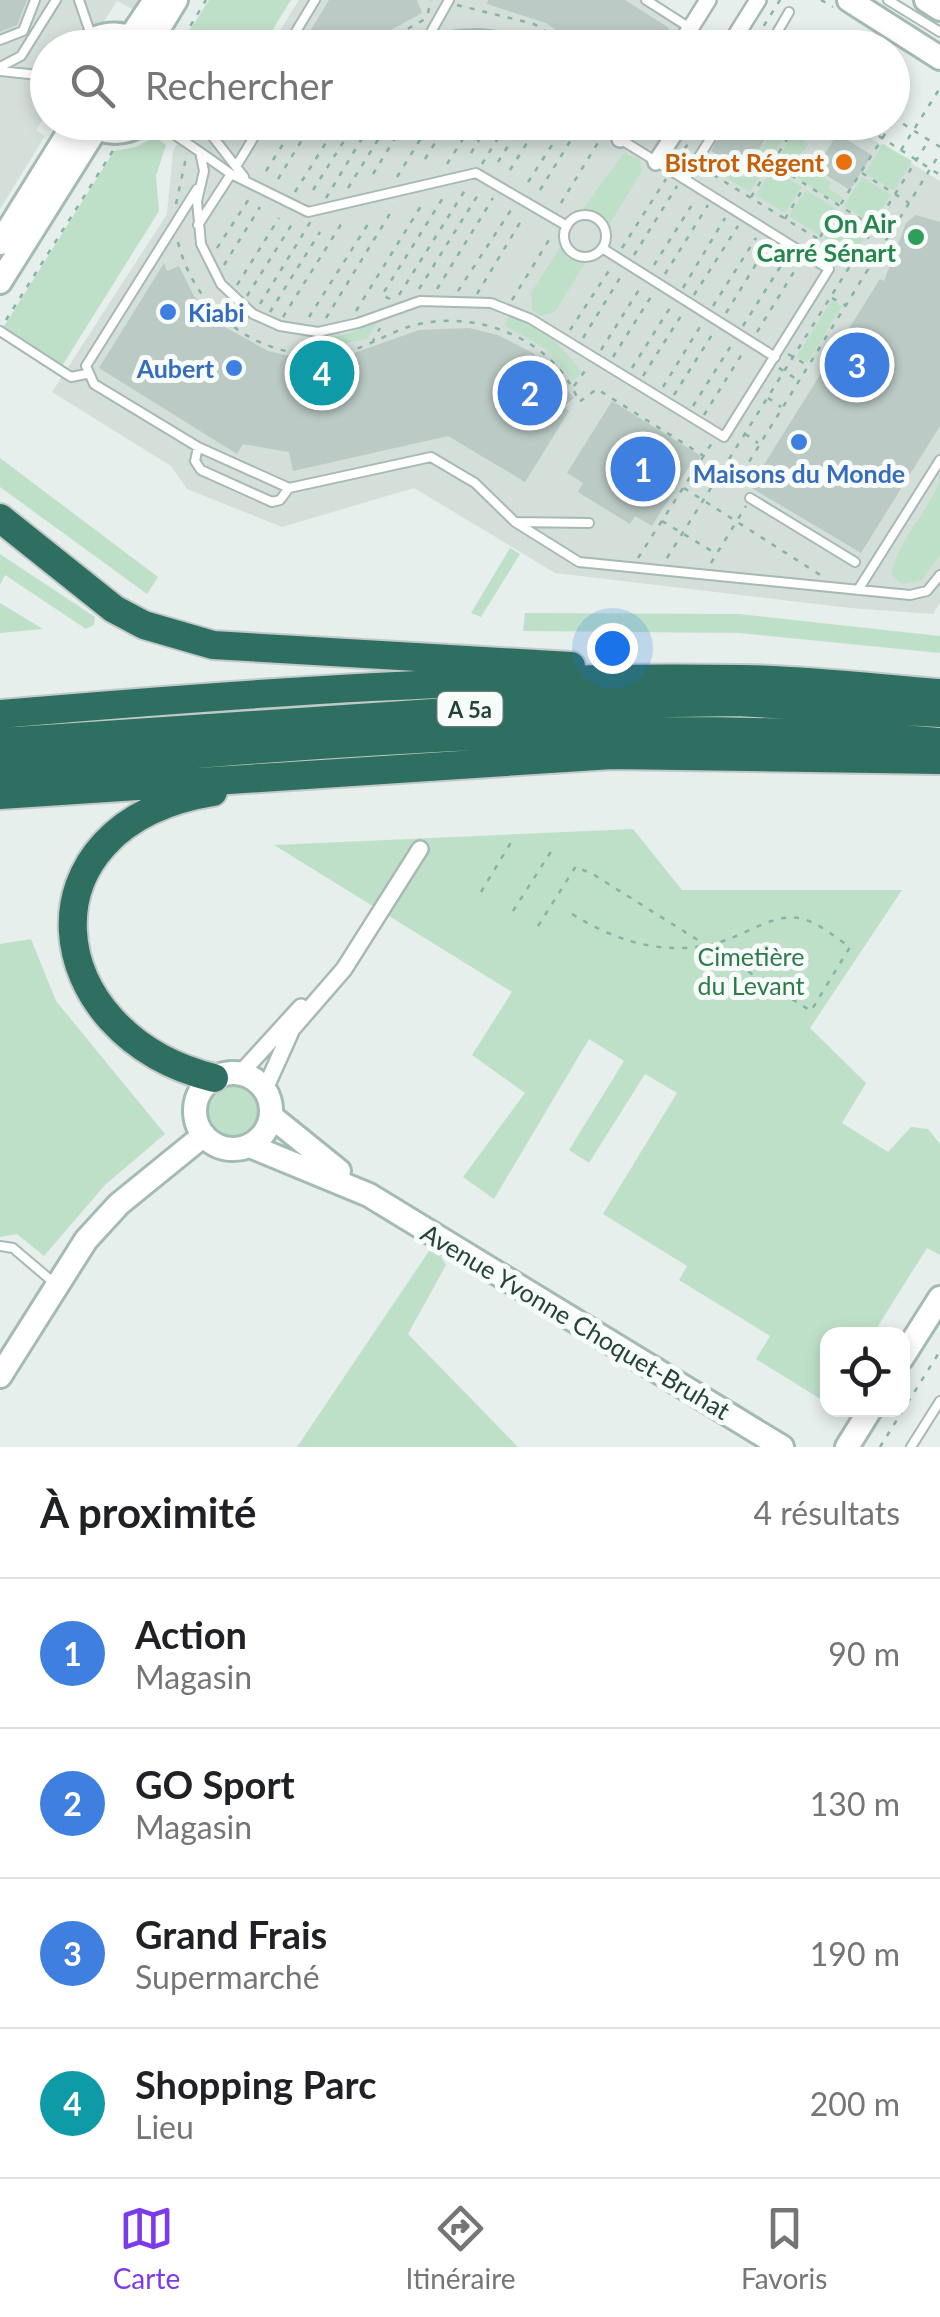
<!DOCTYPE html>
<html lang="fr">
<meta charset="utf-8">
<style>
:root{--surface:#fff;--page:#f6f6f6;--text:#202124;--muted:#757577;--line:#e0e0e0;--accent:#7c3aed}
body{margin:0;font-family:Lato,sans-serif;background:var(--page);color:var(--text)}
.controls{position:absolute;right:30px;bottom:30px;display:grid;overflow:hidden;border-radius:20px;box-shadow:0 5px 15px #0003}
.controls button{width:90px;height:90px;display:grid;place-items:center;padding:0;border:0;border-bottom:2px solid var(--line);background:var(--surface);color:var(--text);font:50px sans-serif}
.you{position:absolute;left:612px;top:648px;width:35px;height:35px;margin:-25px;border:8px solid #fff;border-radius:50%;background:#1a73e8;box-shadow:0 0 0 15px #1a73e833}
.badge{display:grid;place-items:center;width:65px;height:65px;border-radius:50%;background:var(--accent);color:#fff;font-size:32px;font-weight:700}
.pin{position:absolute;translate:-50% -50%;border:5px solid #fff;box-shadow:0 2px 10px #0006}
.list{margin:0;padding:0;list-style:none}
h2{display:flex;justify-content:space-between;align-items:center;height:130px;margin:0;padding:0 40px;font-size:42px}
h2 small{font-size:32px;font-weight:400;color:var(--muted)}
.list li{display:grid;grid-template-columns:65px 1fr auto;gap:30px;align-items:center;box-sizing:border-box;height:150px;padding:0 40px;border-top:2px solid var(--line)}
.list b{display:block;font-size:38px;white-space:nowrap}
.list p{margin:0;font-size:32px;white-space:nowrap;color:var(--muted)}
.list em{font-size:32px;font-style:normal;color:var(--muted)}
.icon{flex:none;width:55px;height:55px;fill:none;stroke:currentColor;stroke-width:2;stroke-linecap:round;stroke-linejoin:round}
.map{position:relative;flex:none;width:940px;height:1447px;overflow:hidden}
.search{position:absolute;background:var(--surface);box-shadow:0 5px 15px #0003;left:30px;right:30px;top:30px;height:110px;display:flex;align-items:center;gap:25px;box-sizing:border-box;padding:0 35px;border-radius:55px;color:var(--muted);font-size:38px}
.sheet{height:730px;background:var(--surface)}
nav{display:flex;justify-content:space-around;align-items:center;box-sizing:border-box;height:140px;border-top:2px solid var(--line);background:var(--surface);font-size:28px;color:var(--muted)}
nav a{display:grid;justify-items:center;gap:5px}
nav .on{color:var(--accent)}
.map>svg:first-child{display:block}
.built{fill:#d4dfda}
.green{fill:#bfe0c8}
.building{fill:#bbcac4}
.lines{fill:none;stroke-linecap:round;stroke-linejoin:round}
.lane-casing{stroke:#a8b8b2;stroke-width:12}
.street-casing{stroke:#a8b8b2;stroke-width:20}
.secondary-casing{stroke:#a4bbb3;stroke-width:28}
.highway-casing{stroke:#c2cac8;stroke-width:32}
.path{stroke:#86b3a5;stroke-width:2.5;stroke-dasharray:5 8;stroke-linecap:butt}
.lane{stroke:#fff;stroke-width:8}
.street{stroke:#fff;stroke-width:15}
.secondary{stroke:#fff;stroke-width:22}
.highway{stroke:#2f6f62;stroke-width:28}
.food-dot{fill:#e8710a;stroke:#f7fbf9;stroke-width:4}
.leisure-dot{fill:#2e9e5b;stroke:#f7fbf9;stroke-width:4}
.shop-dot{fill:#3f7fe0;stroke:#f7fbf9;stroke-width:4}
.labels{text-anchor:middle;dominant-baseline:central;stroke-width:10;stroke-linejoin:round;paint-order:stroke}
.shield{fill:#f7fbf9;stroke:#637a73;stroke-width:2.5}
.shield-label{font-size:22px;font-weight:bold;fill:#24423a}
.food-label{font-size:25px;font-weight:bold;fill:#c56008;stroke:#f7fbf9;text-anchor:end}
.leisure-label{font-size:25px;font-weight:bold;fill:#27864d;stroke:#f7fbf9;text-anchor:end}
.shop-label{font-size:25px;font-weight:bold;fill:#366cbe;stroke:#f7fbf9;text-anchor:start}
.park-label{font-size:25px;fill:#2d7a4b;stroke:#f7fbf9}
.street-label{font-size:25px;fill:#24423a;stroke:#f7fbf9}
</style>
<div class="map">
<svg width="940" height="1447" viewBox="0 0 940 1447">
<rect width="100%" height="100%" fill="#e6efeb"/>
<path class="built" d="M0,0H143L136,11L117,1L88,47L48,48L47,112L36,130L45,136L0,209Z
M299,0H652L727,47L269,48Z
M189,123H846L940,181V603L933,614L850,608L555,573L414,488L282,527L187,489L171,466L52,392L167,214L173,151Z"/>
<path class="green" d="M209,0H291L262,47H179Z
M775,126L787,133L750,192L720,174L724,168L743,178Z
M793,134L808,144L797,161L831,182L828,188L842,197L838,204L775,163Z
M155,137L166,145L156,176L159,211L62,366L3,328L114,151L136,147Z
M883,144L912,161L894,191L865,173Z
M623,154L639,158L642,171L609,225L599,213L583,209Z
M772,168L802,187L785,213L756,195Z
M862,177L891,195L872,224L844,206Z
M806,190L835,208L819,235L789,216Z
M841,211L870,229L853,256L824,238Z
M560,247L568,258L585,263L555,312L541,316L532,310L531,293Z
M832,300L842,306L807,363L797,356Z
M509,316C539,325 565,347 581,372L574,381L546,349L504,325Z
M378,322L367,339L312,349L319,338L344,335Z
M0,458L158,577L147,594L0,487Z
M940,479V555L922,580L902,584L891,574C901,534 929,512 940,479Z
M510,548L520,554L481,617L471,613Z
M0,554L95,617L94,625L86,629L5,575L0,585Z
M0,603L43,629L0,633Z
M525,613L739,614L940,636V653L739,633L523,631Z
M633,829L682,890H902L810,1028L866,1083L842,1123L888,1152L911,1127L928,1129L940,1144V1255L927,1248L873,1334H828L827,1403L756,1359L770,1336L679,1280L687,1266L603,1214L677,1093L645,1074L589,1163L569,1150L624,1061L589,1039L494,1199L463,1177L525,1093L472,1055L512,992L274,845Z
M31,939L56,1001L165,1134L105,1185L44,1256L17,1234L0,1237V944Z
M208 1111a25 25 0 1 1 50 0a25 25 0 1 1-50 0Z
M437,1250L446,1265L408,1334L518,1447H297L429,1251Z"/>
<path class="building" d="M0,0H27L17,25L0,32Z
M329,0H417L422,13L358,48H300Z
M488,0H625L669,28L657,48H581L546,23L487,4Z
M728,122H745L767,136L745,172L711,151Z
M837,134L872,155L850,190L816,169Z
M916,215L940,222V426L861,553L750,487L880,279L884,281L906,223Z
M164,263L167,271L179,266L194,296L223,326L268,351L299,358H340L419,330L469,328L498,335L533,353L574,398L564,406L569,411L525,482L448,436L293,471L289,452L243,444L237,454L99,368Z
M612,401L701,456L693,469L689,467L652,526L635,516L630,524L578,492L583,483L567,473Z"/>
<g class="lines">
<g class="lane-casing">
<path id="lane" d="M79,0L91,35
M646,0L690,28
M888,0L940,32
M0,40L23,31L35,0
M426,41L449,0
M286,48L315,0
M414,48C449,30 495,29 530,48
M768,48L789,12
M0,67L21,56L56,0
M0,71L48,76
M156,122L200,152L204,171L197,201L201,244L221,284L253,314L280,326L318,332L358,323L420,301L491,303L531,319L724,437L829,269L620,139L602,122
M195,122L213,137L234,122
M213,137L244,177
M200,152L231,174L308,212L476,173L567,226
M237,165L263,122
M685,179L721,122
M197,189L86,366L94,384L198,447L289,488L431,457L475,483L515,522L579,562L910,595L927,591L940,575
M564 236a21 21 0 1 1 42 0a21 21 0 1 1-42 0Z
M198,225L231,174
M602,248L775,357
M0,331L71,377L86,374
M198,447L195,461L201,470L272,502L280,500L289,488
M750,498L855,562
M515,522L589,523
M858,590L940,460
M0,1246L13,1248L53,1282
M911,1447L940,1401"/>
</g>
<g class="street-casing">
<path id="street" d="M678,48L708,0
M728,48L758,0
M620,139L630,122
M656,162L682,122
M240,1074L301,1007
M265,1089L292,1029L344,969L420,849"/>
</g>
<g class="secondary-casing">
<path id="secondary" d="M849,0L940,58
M926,0L940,9
M131,36L155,0
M148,46L176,0
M81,48C102,29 128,31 150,48
M85,122C105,135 125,135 145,122
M0,243L75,122
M0,282L96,129
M195 1111a38 38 0 1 1 76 0a38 38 0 1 1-76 0Z
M271,1116L339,1171
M250,1146L369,1195L782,1447
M902,1358L940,1298
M0,1376L86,1240L119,1204L204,1135
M847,1447L870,1410"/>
</g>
<g class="highway-casing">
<path id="highway" d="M0,518L114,609L144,625L213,645L571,666
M0,714C247,693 495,675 743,679C809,680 875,688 940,693
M0,742L553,705L736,702L940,713
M0,770C312,745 627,714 940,742
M213,792C14,824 38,1035 214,1078
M0,795L612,755L940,760"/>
</g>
<path class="path" d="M821,0L833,7
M457,5L534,24L573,48
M428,13L431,0
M57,48L65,38
M177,48L206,0
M374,48L425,19
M385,48L392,36
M554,48L560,39
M750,48L780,0
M798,48L800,43
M892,117L940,147
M780,122L792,130
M857,122L940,175
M642,123L657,133
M901,150L940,88
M471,153L490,122
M712,155L744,176L757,154L888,236
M425,159L448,122
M678,160L701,122
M498,162L523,122
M447,164L474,122
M482,164L508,122
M702,168L869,270
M510,170L540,122
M266,171L297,122
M862,173L909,203
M373,174L405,122
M397,177L431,122
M278,179L313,122
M528,182L567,122
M348,188L389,122
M313,190L356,122
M540,190L582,122
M295,192L339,122
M751,197L798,122
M326,198L372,122
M561,203L602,136
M176,204L187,153
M785,219L804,187
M820,237L904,104
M178,242C196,315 263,364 339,353C366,349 387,333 411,326C475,308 554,338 579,402L597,389L739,478L940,153
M217,248L249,199
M622,248L666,179
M634,255L677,186
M224,265L260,207
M654,265L695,200
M665,274L708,205
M237,285L279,218
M683,288L725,218
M419,289L481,190
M437,289L493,198
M458,291L511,210
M477,294L524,216
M399,295L467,187
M694,295L738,226
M247,296L294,221
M832,298L847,306
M390,299L382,295L446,193
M512,300L552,235
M260,304L311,221
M713,306L756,238
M356,311L421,206
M270,312L320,232
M726,313L769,243
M283,317L345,218
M309,317L370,221
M326,318L394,207
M6,320L114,149
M743,326L787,256
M570,330L612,266
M757,332L800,262
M583,338L623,273
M372,343L380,328
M601,350L642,285
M788,354L807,365
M613,357L654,292
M632,368L673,303
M779,368L798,380
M643,376L684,311
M574,386L587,368
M663,387L703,322
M674,395L715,330
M768,398L781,407
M693,406L734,341
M704,415L745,349
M745,434L758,443
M684,488L825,578
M662,521L715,553
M638,558L712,443
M667,558L929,140
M711,563L746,506
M481,892L513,839
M513,911L552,850
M572,914C620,944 674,959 729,939C751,931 778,912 803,919C819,923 836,938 850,947L811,1011L591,873L580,869
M538,926L576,866
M880,1447L940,1351"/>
<use href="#lane" class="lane"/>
<use href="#street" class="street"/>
<use href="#secondary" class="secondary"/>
<use href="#highway" class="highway"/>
</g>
<circle class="food-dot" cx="844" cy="162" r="10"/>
<circle class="leisure-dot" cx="916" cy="237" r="10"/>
<g class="shop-dot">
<circle cx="168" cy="312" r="10"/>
<circle cx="234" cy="368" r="10"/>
<circle cx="799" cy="442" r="10"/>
</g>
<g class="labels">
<rect class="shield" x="437.5" y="692" width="65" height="34" rx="8"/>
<g class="shield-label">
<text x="470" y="709">A 5a</text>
</g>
<g class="food-label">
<text x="824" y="162">Bistrot Régent</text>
</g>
<g class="leisure-label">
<text x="896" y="223">On Air<tspan x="896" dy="29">Carré Sénart</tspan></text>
</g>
<g class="shop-label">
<text x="188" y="312">Kiabi</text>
<text x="214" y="368" text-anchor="end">Aubert</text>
<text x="799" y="473" text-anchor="middle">Maisons du Monde</text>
</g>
<g class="park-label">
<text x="751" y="956">Cimetière<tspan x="751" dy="29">du Levant</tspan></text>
</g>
<g class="street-label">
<text transform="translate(576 1321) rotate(31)">Avenue Yvonne Choquet-Bruhat</text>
</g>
</g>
</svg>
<div class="controls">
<button><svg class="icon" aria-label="locate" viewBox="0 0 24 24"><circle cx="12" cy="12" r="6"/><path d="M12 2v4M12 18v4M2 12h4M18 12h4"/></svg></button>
</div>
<div class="you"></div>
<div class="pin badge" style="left:643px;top:469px;background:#3f7fe0">1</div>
<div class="pin badge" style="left:530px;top:393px;background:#3f7fe0">2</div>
<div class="pin badge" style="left:857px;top:365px;background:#3f7fe0">3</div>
<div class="pin badge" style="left:322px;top:373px;background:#0f9aa8">4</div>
<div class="search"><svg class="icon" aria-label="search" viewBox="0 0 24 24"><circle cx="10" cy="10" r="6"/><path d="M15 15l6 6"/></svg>Rechercher</div>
</div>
<section class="sheet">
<h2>À proximité<small>4 résultats</small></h2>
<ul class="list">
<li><span class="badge" style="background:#3f7fe0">1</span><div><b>Action</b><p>Magasin</p></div><em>90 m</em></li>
<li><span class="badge" style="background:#3f7fe0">2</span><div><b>GO Sport</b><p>Magasin</p></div><em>130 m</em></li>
<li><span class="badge" style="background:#3f7fe0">3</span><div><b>Grand Frais</b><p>Supermarché</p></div><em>190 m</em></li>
<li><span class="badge" style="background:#0f9aa8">4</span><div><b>Shopping Parc</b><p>Lieu</p></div><em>200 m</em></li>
</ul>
</section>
<nav>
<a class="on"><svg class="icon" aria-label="map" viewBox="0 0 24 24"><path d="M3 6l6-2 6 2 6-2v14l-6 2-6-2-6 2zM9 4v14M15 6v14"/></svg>Carte</a>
<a><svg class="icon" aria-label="directions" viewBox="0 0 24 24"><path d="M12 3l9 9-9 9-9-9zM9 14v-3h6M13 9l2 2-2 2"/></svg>Itinéraire</a>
<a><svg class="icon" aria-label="saved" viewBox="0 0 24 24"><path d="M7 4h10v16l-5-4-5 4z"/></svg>Favoris</a>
</nav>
